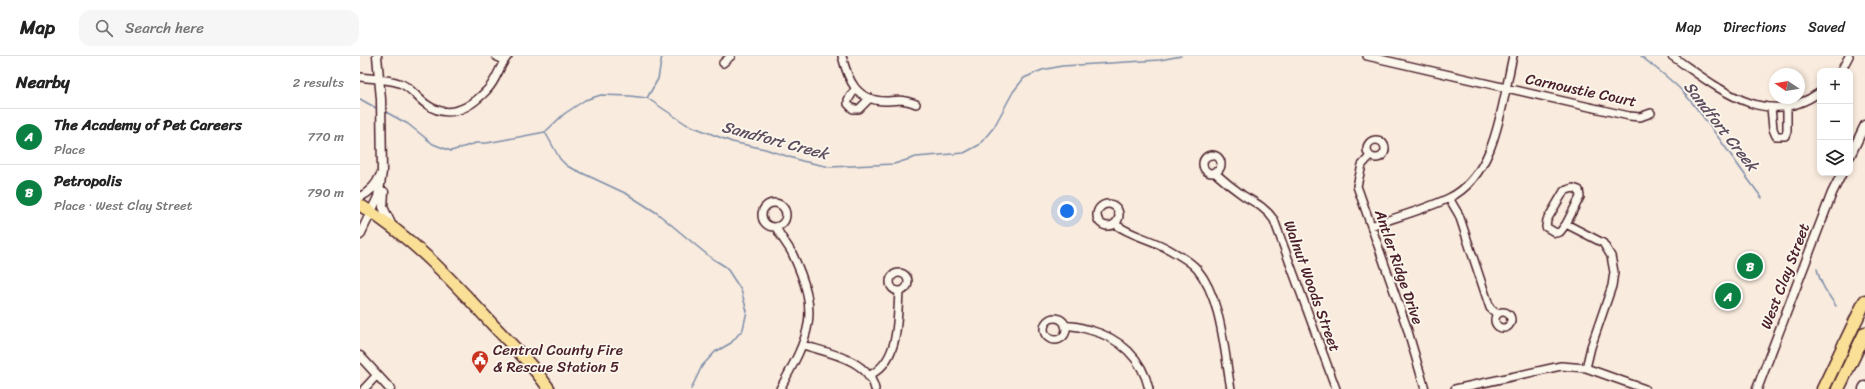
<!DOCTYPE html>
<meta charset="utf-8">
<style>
:root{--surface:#fff;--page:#f6f6f6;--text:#222;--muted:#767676;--line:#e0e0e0;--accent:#0b8043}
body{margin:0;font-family:Sriracha,sans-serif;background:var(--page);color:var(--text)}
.controls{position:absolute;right:12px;top:12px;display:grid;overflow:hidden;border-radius:8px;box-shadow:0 2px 6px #0003}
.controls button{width:36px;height:36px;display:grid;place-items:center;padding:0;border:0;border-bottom:1px solid var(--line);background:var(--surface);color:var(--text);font:20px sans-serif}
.compass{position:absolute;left:1409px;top:12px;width:36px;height:36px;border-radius:50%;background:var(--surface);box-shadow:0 2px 6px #0003;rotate:282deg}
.you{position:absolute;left:707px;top:155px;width:14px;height:14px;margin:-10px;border:3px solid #fff;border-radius:50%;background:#1a73e8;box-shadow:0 0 0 6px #1a73e833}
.badge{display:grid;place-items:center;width:26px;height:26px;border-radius:50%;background:var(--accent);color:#fff;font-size:13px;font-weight:700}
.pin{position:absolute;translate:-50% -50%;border:2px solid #fff;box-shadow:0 1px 4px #0006}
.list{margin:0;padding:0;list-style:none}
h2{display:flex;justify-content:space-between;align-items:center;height:52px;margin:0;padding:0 16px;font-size:17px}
h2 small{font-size:13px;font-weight:400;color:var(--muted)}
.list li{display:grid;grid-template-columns:26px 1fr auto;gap:12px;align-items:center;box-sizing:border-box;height:56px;padding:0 16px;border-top:1px solid var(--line)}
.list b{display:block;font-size:15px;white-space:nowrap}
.list p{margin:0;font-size:13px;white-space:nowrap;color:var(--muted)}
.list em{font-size:13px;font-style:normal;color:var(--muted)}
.icon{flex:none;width:22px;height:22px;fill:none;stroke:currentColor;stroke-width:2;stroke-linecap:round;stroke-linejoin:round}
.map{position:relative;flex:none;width:1505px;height:333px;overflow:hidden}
header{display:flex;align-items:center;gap:24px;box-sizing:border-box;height:56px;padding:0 20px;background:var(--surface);border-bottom:1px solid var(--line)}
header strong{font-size:19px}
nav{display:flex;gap:22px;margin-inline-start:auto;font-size:14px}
.search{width:280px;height:36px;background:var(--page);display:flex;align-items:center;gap:10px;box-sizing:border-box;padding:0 14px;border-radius:12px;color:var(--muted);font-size:15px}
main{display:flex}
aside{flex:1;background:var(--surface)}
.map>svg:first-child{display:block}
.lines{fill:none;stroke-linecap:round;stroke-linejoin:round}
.stream{stroke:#7c8daa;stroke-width:1.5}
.minor-casing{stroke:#4a1f2b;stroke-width:10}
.tertiary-casing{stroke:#4a1f2b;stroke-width:11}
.secondary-casing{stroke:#4a1f2b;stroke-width:13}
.primary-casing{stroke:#4a1f2b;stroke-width:14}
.motorway-casing{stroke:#4a1f2b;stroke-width:15}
.minor{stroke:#fbf7ec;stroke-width:7}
.tertiary{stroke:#fbf7ec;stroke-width:8}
.secondary{stroke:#fbf7ec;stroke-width:10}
.primary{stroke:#f9e096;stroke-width:11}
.motorway{stroke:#f9e096;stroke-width:12}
.labels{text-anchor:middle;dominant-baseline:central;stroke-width:3.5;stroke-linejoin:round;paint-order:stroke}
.street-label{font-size:15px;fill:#4a1f2b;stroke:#fbf7ec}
.poi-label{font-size:15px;fill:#4a1f2b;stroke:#fbf7ec;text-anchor:start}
.water-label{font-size:16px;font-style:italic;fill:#5f4d60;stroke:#fbf7ec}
</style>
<header>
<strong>Map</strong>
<div class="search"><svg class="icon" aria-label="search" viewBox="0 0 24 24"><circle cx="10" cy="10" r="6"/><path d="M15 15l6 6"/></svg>Search here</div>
<nav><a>Map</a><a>Directions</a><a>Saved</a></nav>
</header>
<main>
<aside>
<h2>Nearby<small>2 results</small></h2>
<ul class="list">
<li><span class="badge">A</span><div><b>The Academy of Pet Careers</b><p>Place</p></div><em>770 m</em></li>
<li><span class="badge">B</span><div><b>Petropolis</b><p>Place · West Clay Street</p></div><em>790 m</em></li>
</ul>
</aside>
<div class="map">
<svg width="1505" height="333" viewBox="0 0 1505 333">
<rect width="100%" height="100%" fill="#f9ebdd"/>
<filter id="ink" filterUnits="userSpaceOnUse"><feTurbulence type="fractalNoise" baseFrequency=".025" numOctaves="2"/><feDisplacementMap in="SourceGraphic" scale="8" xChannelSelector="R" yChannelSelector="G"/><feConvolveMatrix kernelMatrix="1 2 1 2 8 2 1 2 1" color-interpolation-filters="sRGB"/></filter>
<g filter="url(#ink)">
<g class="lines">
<path class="stream" d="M1281,0C1295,12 1311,23 1323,36C1352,69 1375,107 1402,142
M287,42L298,23L302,0
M0,43L18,53
M24,55L48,68L73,88L91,95L116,87H127L185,76L204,58L225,44L241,39L270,40L287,42L326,68L372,86L405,93L442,105L470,111L534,108L556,101L604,97L619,89L634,71L653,36L664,22L682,14L702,10L800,4L821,0
M185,76L200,103L207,110L267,138L297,157L350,201L366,211L381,234L387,255L383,273L371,287L355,296L342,310L331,333
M1457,213C1460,228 1468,238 1476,250"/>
<g class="minor-casing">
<path id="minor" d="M136,0L143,5
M482,0C488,24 496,45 526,45C540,44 542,43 556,48
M1007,0L1269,60L1280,61L1291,57
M1312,0C1357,31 1406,75 1460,36
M363,7L371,0
M1481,15L1489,0
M0,21C13,23 27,23 39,27C50,30 57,42 66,48C89,65 111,51 127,34C137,24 139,10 148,0
M495,33L488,44V48L493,53H499L510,42
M1411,51L1413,73L1416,80H1425L1427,75V52
M1007 93a9 9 0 1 1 18 0a9 9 0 1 1-18 0Z
M843 108a9 9 0 1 1 18 0a9 9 0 1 1-18 0Z
M1010,100L1002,109L997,130L1047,272L1065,333
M854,116C864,125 874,133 884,140C896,147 906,152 914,164L976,333
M1089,142L1099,159L1130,252L1137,258
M402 159a12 12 0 1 1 24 0a12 12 0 1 1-24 0Z
M737 159a11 11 0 1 1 22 0a11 11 0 1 1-22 0Z
M755,168C771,180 792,183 810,194C819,199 831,206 837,213C862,243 864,296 871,333
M1206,168L1220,141L1219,134L1213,132L1204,135L1187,164L1186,171L1196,177L1200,176L1206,168L1243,187L1251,200L1254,216L1252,230L1231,291L1226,312
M1011,170C1036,161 1064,154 1089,142C1137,119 1142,46 1153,0
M416,171C420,180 427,188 432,197C461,258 450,278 420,333
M530 226a9 9 0 1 1 18 0a9 9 0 1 1-18 0Z
M1135 264a8 8 0 1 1 16 0a8 8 0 1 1-16 0Z
M684 273a11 11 0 1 1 22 0a11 11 0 1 1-22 0Z
M705,270C714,269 722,272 730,274C760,282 782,302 789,333
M443,289C468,297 508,303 515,333
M508,320C540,306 537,264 539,235
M4,333L17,319
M1095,333L1201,310L1226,312L1285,333"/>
</g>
<g class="tertiary-casing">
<path id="tertiary" d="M1490,100L1505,69
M24,136L23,151L32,170
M0,141C10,136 16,130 20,120
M0,179L18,141L22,116L21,43L17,0
M0,300L30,333
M1397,333L1472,137L1482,117"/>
</g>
<g class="secondary-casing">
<path id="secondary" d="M1504,333L1505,331"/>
</g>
<g class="primary-casing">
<path id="primary" d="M0,149C52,181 92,224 133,269C152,289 173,309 189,333"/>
</g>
<g class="motorway-casing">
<path id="motorway" d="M1463,333L1505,245
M1478,333L1505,277"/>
</g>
<use href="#minor" class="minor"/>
<use href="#tertiary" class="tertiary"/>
<use href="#secondary" class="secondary"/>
<use href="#primary" class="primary"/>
<use href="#motorway" class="motorway"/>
</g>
</g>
<defs>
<g id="civic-pin" transform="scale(0.9)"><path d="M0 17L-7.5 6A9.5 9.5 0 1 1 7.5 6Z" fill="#c8321e" stroke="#fbf7ec"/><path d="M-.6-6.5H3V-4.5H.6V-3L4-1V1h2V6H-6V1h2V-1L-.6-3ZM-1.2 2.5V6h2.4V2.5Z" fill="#fff"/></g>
</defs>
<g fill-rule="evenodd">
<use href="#civic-pin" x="120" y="303"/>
</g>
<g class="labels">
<g class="street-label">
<text transform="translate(1221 34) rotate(12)">Carnoustie Court</text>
<text transform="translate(1039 211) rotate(71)">Antler Ridge Drive</text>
<text transform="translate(1425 220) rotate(-69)">West Clay Street</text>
<text transform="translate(952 230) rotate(70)">Walnut Woods Street</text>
</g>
<g class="poi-label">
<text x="133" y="294">Central County Fire<tspan x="133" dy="17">&amp; Rescue Station 5</tspan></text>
</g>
<g class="water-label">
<text transform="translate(1361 70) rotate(52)">Sandfort Creek</text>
<text transform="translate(415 84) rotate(15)">Sandfort Creek</text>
</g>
</g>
</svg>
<div class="controls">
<button>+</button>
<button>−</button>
<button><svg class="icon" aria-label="layers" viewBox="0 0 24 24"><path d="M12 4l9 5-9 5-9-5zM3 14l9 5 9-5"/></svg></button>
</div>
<svg class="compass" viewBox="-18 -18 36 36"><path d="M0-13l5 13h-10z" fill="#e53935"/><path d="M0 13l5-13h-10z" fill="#767676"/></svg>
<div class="you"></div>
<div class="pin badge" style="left:1368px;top:240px">A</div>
<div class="pin badge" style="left:1390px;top:210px">B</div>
</div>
</main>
